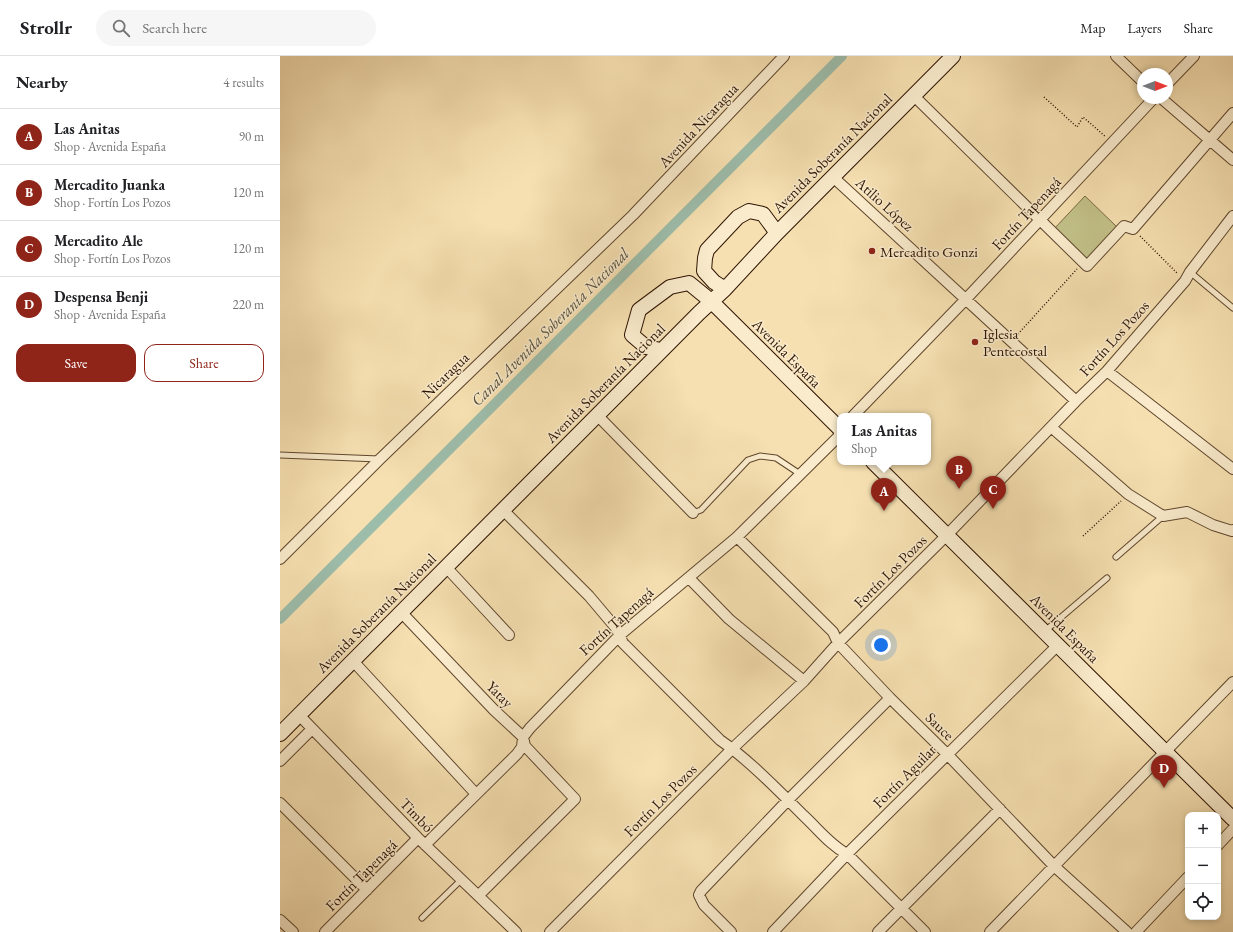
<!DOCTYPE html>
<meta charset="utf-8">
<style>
:root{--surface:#fff;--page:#f6f6f6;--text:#202124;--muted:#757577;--line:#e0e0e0;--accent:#8f2418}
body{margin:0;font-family:"EB Garamond",serif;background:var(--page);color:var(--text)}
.controls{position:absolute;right:12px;bottom:12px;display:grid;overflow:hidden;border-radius:8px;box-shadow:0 2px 6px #0003}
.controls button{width:36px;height:36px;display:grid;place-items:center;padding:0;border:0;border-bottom:1px solid var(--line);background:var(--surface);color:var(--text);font:20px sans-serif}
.compass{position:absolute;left:857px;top:12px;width:36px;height:36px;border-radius:50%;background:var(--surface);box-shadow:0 2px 6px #0003;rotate:90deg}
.you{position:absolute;left:601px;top:589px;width:14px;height:14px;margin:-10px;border:3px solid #fff;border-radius:50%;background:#1a73e8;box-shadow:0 0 0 6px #1a73e833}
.badge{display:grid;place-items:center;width:26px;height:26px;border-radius:50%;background:var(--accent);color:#fff;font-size:13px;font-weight:700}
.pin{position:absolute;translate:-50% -33px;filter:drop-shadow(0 1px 2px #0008)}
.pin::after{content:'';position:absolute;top:21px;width:14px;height:12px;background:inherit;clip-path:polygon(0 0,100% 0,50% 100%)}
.popup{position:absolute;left:557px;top:357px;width:94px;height:52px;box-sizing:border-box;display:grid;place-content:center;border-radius:8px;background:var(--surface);filter:drop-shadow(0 1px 3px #0005);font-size:13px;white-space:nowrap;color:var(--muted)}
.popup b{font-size:15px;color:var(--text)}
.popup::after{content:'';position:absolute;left:50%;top:100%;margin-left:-8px;border:8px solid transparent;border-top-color:var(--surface)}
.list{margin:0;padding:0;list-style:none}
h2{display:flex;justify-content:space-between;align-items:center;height:52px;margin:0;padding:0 16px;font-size:17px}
h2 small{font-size:13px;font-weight:400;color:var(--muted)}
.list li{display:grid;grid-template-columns:26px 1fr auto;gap:12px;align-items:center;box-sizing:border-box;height:56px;padding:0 16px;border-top:1px solid var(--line)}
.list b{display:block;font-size:15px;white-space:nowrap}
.list p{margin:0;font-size:13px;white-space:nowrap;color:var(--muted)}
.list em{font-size:13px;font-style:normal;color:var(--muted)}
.actions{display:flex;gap:8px;padding:12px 16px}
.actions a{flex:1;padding:9px 0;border:1px solid var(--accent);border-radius:12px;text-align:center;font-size:14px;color:var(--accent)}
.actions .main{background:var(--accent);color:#fff}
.icon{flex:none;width:22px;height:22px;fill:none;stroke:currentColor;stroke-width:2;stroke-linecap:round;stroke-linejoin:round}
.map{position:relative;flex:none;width:953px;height:876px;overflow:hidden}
header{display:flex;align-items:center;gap:24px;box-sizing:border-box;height:56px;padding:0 20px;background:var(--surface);border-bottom:1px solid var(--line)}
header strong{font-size:19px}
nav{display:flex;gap:22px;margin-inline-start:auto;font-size:14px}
.search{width:280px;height:36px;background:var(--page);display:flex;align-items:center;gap:10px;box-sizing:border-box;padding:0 14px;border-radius:22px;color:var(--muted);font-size:15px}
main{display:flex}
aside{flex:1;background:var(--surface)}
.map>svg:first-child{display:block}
.green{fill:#c2c188;stroke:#786a44}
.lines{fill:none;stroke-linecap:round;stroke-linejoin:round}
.canal{stroke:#9dbdab;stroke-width:10}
.lane-casing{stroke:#5f462d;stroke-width:7}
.street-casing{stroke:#5f462d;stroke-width:12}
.secondary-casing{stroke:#2d1201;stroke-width:16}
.path{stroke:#2d1201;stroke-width:1.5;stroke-dasharray:1 2;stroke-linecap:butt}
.lane{stroke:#f9ebcc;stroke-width:5}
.street{stroke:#f9ebcc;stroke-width:10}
.secondary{stroke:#f9ebcc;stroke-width:14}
.poi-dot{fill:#8f2418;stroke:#f9ebcc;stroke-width:1.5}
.labels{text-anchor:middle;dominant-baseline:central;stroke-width:3;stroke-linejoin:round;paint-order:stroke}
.street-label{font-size:15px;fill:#2d1201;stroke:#f9ebcc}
.poi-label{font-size:15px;fill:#2d1201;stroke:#f9ebcc;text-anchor:start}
.water-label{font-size:16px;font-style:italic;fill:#544e3c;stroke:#f9ebcc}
</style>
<header>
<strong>Strollr</strong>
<div class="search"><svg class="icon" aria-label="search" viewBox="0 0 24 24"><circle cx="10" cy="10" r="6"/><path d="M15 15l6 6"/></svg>Search here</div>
<nav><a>Map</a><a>Layers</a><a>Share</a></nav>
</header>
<main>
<aside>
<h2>Nearby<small>4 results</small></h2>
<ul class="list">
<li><span class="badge">A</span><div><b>Las Anitas</b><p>Shop · Avenida España</p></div><em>90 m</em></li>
<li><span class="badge">B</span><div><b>Mercadito Juanka</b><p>Shop · Fortín Los Pozos</p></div><em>120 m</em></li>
<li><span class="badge">C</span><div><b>Mercadito Ale</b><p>Shop · Fortín Los Pozos</p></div><em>120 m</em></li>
<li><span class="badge">D</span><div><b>Despensa Benji</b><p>Shop · Avenida España</p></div><em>220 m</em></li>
</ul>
<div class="actions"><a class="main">Save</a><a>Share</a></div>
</aside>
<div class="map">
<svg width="953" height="876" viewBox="0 0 953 876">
<rect width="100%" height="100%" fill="#f6e0b1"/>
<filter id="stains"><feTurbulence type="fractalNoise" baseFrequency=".005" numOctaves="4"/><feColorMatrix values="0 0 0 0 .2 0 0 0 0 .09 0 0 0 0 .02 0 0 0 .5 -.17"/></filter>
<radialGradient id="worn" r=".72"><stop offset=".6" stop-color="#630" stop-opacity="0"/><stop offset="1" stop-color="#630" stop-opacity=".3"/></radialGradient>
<path class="green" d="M805,140L838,172L807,206L773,174Z"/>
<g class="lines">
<path class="canal" d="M0,563L562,0"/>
<g class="lane-casing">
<path id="lane" d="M910,216L953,252
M0,399L99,403
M413,457L421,454L468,404L480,400L496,402L520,418
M836,501L883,460
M765,575L827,522
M142,862L181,824"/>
</g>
<g class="street-casing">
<path id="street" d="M836,0L863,26
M887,28L914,0
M634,40L807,210L844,170L853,173L953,57
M881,42L953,104
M553,121L796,345
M827,315L953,413
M317,359L413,457
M573,360L686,243L874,42
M771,371L848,438L883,460L907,456L933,469L952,475L953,474
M223,454L309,540L336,572L343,587L440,684C469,704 499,735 524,760C538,773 550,789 567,798L645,876
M457,481L553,576L558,587L610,642L667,698L774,810L847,876
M0,503L100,403L353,159L504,0
M166,511L229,579
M409,522L449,563L524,625
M121,556L214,654L243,681L245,690L295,743L199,839
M73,605L196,738
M19,659L138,782L236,876
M0,705L32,673
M0,747L87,834
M145,789L237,698L242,691L243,681L250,672L340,579L457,481L558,381L560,374
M938,789L953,773
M0,864L13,876
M45,876L138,782
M270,876L453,692L524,625L558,587L667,479L796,345L827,315L905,225L910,216L953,160
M451,876L424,849L419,839L421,835L508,744L610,642
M493,876L567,798L778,589
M598,876L720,753
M710,876L953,626
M856,876L908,821"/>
</g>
<g class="secondary-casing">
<path id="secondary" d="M445,233L434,226L424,215L425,202L427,194L458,161L469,155L483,158L497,177
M381,294L366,291L352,279L359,254L390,231L409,227L431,245L560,373
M593,406L953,763
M0,678L419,257L445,233L497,177L673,0"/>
</g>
<path class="path" d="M764,41L797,71L803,61L826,81
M860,180L898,218
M738,278L797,213
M803,480L841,445"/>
<use href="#lane" class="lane"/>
<use href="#street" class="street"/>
<use href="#secondary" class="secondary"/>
</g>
<g class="poi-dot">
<circle cx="592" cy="195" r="4"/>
<circle cx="695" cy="286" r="4"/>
</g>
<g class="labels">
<g class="street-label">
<text transform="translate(418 69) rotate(-47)">Avenida Nicaragua</text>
<text transform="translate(552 97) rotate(-45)">Avenida Soberanía Nacional</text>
<text transform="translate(605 148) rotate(42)">Atilio López</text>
<text transform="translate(746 157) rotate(-47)">Fortín Tapenagá</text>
<text transform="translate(834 282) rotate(-48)">Fortín Los Pozos</text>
<text transform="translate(507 297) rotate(45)">Avenida España</text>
<text transform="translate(165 319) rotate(-44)">Nicaragua</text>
<text transform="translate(325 327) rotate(-45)">Avenida Soberanía Nacional</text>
<text transform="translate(610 515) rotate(-45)">Fortín Los Pozos</text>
<text transform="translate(96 557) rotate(-45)">Avenida Soberanía Nacional</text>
<text transform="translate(336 565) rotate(-42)">Fortín Tapenagá</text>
<text transform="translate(785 572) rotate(45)">Avenida España</text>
<text transform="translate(220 638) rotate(45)">Yatay</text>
<text transform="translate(660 670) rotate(44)">Sauce</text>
<text transform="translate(624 720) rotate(-45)">Fortín Aguilar</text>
<text transform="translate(380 744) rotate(-45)">Fortín Los Pozos</text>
<text transform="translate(137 759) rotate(46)">Timbó</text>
<text transform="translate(81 819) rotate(-45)">Fortín Tapenagá</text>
</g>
<g class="poi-label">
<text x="600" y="195">Mercadito Gonzi</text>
<text x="703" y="277">Iglesia<tspan x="703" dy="17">Pentecostal</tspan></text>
</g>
<g class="water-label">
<text transform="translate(270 271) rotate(-45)">Canal Avenida Soberanía Nacional</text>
</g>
</g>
<rect width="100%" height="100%" filter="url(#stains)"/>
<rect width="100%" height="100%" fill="url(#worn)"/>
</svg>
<div class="controls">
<button>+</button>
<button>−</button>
<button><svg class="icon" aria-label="locate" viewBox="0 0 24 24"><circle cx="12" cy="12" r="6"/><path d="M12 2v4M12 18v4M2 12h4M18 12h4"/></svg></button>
</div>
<svg class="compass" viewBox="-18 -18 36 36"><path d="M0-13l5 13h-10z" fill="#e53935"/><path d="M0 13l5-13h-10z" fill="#757577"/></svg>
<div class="you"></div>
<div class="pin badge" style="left:604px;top:455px">A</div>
<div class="popup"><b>Las Anitas</b>Shop</div>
<div class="pin badge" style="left:679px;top:433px">B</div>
<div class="pin badge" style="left:713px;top:453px">C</div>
<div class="pin badge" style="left:884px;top:732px">D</div>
</div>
</main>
